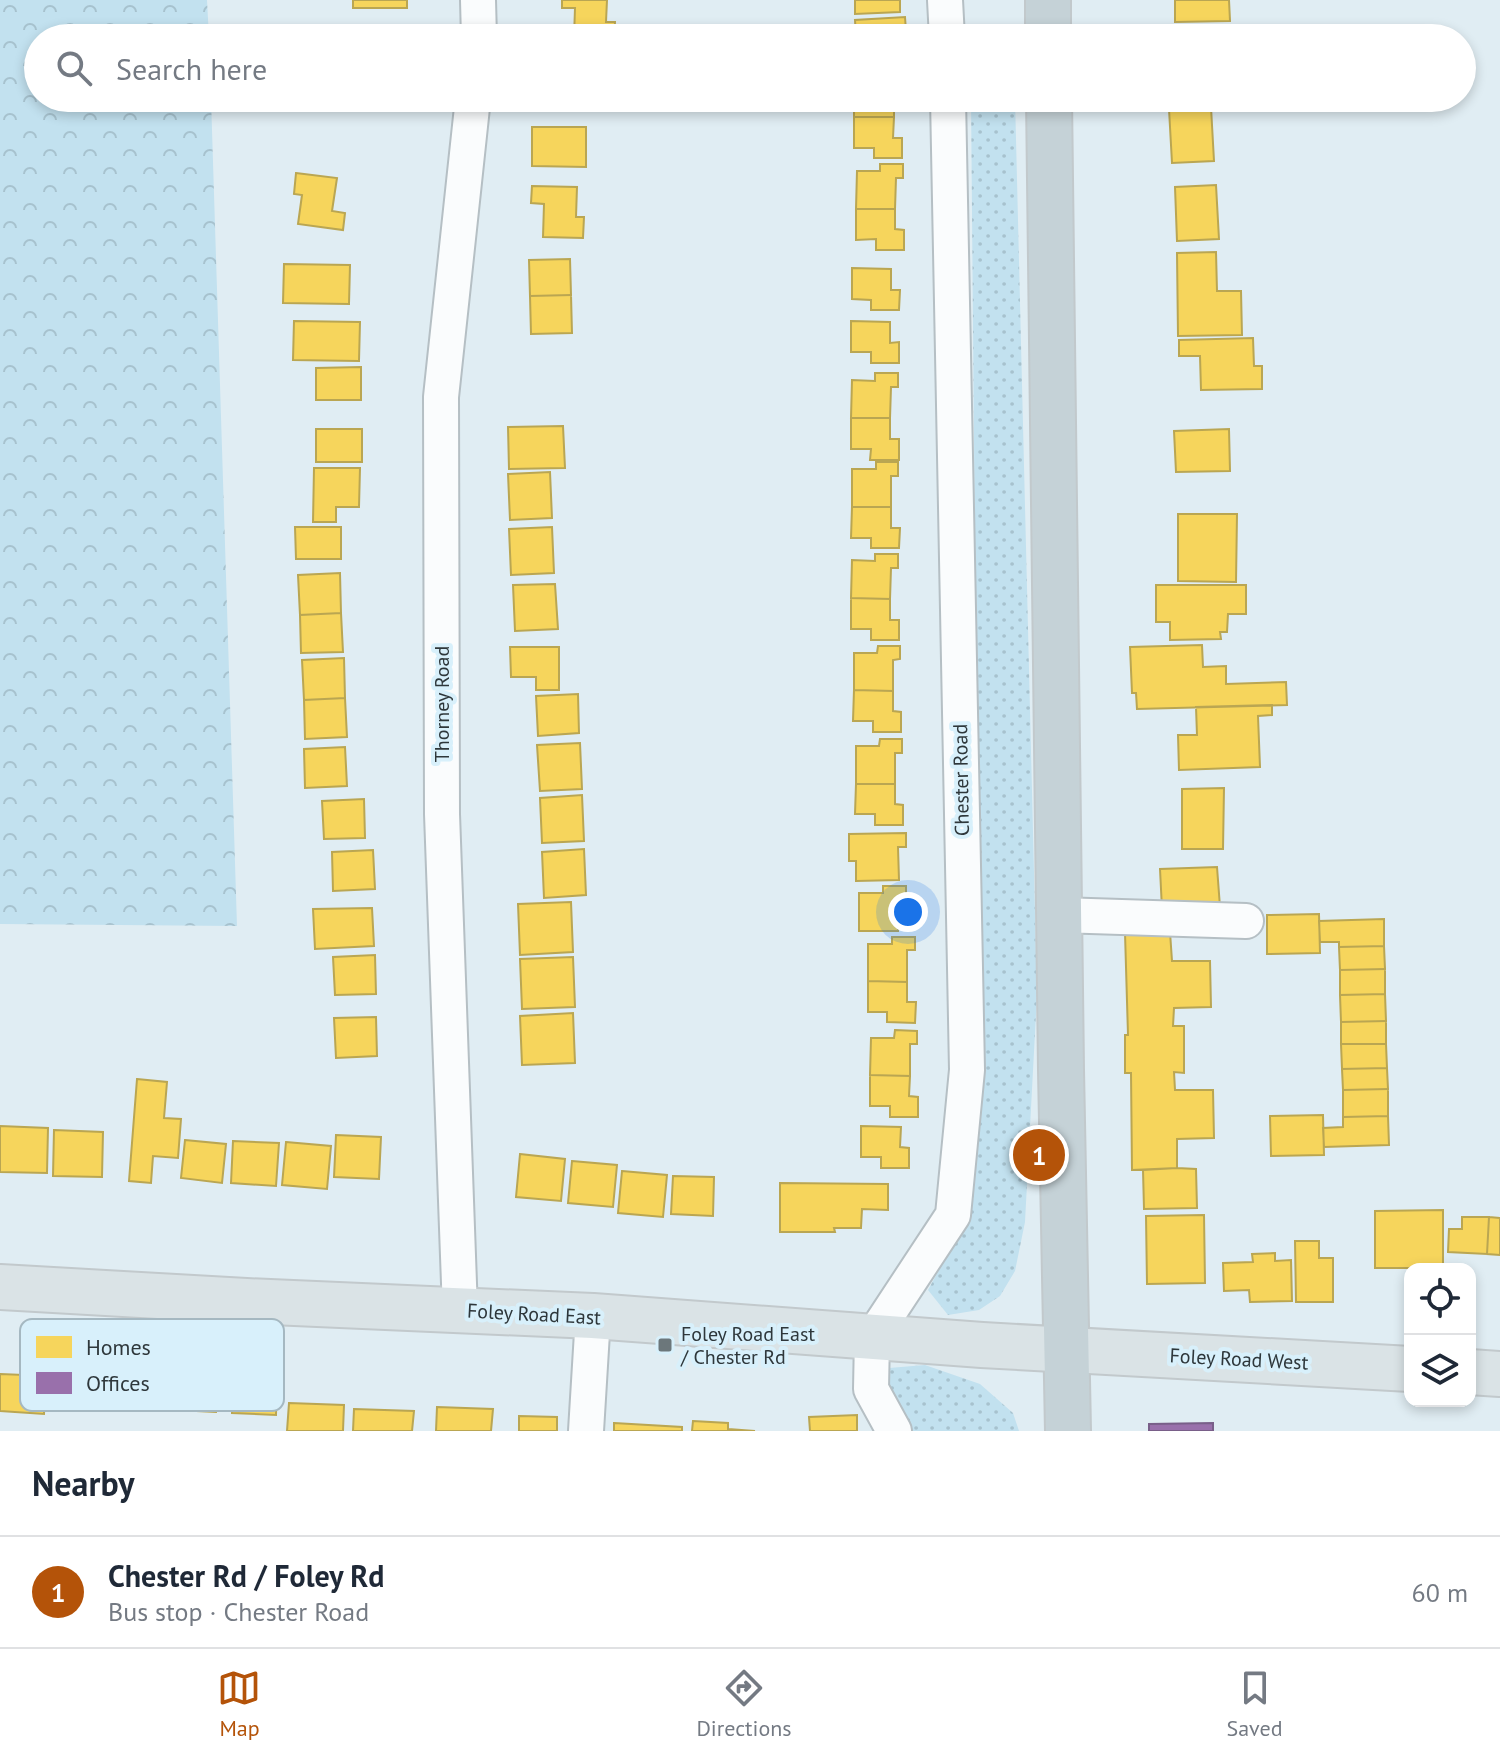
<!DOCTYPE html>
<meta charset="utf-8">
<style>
:root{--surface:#fff;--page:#f2f2f3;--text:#1f2937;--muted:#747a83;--line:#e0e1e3;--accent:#b45309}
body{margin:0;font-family:"PT Sans",sans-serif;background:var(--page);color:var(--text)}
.controls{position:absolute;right:24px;bottom:24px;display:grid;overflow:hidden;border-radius:16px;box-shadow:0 4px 12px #0003}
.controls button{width:72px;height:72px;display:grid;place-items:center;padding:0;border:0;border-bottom:2px solid var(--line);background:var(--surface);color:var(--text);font:40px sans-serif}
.you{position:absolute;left:908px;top:912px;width:28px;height:28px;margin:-20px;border:6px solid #fff;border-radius:50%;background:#1a73e8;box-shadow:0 0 0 12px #1a73e833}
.badge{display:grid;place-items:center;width:52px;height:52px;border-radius:50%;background:var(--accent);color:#fff;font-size:26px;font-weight:700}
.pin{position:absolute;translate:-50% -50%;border:4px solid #fff;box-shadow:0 2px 8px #0006}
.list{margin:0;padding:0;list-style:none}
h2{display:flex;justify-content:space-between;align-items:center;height:104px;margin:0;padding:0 32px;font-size:34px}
h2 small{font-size:26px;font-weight:400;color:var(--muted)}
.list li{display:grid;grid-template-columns:52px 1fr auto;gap:24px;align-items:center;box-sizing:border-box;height:112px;padding:0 32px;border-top:2px solid var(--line)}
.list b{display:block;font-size:30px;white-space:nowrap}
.list p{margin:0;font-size:26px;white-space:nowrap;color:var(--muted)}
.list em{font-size:26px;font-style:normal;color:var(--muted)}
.icon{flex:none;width:44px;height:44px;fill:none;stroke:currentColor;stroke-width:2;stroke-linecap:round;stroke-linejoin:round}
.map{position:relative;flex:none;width:1500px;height:1431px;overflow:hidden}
.search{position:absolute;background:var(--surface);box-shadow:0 4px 12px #0003;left:24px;right:24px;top:24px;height:88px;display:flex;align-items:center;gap:20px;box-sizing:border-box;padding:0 28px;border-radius:44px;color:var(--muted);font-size:30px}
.sheet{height:216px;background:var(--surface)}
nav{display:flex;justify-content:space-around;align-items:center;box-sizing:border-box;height:112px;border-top:2px solid var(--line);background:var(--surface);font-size:22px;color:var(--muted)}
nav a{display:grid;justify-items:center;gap:4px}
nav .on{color:var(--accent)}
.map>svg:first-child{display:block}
.grass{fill:url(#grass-dots)}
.park{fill:url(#park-crowns)}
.homes{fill:#f6d55c;stroke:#baa652;stroke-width:2}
.offices{fill:#9970ab;stroke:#795f89;stroke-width:2}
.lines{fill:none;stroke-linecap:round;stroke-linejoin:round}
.minor-casing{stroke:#b5bfc4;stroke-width:38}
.major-casing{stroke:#c2c9cc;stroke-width:48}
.highway-casing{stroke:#c2c9cc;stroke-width:48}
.minor{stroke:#fafcfd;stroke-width:34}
.major{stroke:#dae3e6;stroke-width:44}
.highway{stroke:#c5d2d7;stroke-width:44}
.poi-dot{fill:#6c777b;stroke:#d8f0fb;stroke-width:3}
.labels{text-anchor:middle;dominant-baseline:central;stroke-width:8;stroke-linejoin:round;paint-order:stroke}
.street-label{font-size:20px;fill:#2e373b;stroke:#d8f0fb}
.poi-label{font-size:20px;fill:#2e373b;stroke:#d8f0fb;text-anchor:start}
.key{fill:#d8f0fb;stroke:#a5b8c1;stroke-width:2}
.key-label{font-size:22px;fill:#2e373b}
</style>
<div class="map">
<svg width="1500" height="1431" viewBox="0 0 1500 1431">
<defs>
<pattern id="grass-dots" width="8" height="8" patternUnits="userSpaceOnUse" patternTransform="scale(2)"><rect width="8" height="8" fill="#c2e1ef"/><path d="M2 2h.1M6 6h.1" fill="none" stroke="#a7c2ce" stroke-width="1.8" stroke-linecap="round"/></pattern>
<pattern id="park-crowns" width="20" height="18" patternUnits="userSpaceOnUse" patternTransform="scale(2)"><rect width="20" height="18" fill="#c2e1ef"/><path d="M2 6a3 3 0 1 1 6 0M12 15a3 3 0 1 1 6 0" fill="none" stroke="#a7c2ce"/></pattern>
</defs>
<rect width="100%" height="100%" fill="#e0edf3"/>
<path class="grass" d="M971,98H1015L1037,995L1025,1222L1015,1271L1000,1296L979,1310L948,1315L928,1290L972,1210L980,1123Z
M925,1365L980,1384L1013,1413L1019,1431H912L884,1390L889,1368Z"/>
<path class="park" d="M0,0H207L209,38H38V98H211L237,926L0,924Z"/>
<path class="homes" d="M353,0H407V8H353Z
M562,0H607L606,22H615L614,38H574L575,8H562Z
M855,0H900V12L855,14Z
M1175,0H1229L1230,21L1175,22Z
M905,17L906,31H901V38H856L855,20Z
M357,25H405V38H357Z
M1238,30V38H1172V32Z
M557,98H605V104L557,101Z
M854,98H894V117H854Z
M1211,107L1214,161L1172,163L1169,109Z
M854,117H894L893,138H902V158H874V148H854Z
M532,127H586V167L532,166Z
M880,164H903V178H896L895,209H856L857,171H880Z
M296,173L337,178L332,211L345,213L343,230L298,224L302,195L294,194Z
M1216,185L1219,239L1177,241L1175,187Z
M532,186L577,187L576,217H584L583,238L543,237L544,204L531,203Z
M856,209H895V229L904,230V250H876V239L856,240Z
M1216,252L1217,291H1241L1242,335L1178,336L1177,253Z
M570,259L571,295L530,296L529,260Z
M284,264L350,265L349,304L283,303Z
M852,268L891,269V290H900L899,310H871V300L852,299Z
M571,295L572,333L531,334L530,296Z
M294,321L360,322L359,361L293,360Z
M851,321L890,322V343L899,342V363H871V352H851Z
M1253,338L1254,366H1262V389L1201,390L1200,356H1179V340Z
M361,367V400H316V368Z
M875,373H898V387H891L890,418H851L852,380L875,381Z
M851,418H890V439H899V460H870L871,449H851Z
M563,426L565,468L509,469L508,427Z
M316,429H362V462H316Z
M1229,429L1230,471L1176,472L1174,431Z
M876,462H898V476H891V507H852V469H876Z
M314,468H360L359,507H336V522H313Z
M550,472L552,518L510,520L508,474Z
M852,507H891V528H900L899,548H871V538H851Z
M1178,514H1237L1236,582L1178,581Z
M295,527H341V559H296Z
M552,527L554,573L511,575L509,529Z
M875,554H898V568H891L890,599L851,598L852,560L875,561Z
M340,573L341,613L300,615L298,575Z
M555,584L558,629L515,631L513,585Z
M1156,585H1246V614H1228L1227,632H1220L1221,639L1170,640V622H1156Z
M851,598L890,599V620H899V640H871V629H851Z
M341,613L343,652L301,653L300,615Z
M1202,645L1203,667L1226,666V684L1286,682L1287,705L1137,709L1136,693H1132L1130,647Z
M878,646H900V659L893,660V691L854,690V653H877Z
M510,647H559V690H536V677H511Z
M344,658L345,698L304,700L302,660Z
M854,690L893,691V711L901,712V732H873V721H853Z
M578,694L579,733L538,736L536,696Z
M345,698L347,737L305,739L304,700Z
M1272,705V715L1258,716L1260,767L1179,770L1178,735H1197L1196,707Z
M880,739H902V753H895V784H856V746H879Z
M580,743L582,789L540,791L537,745Z
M345,747L347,786L305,788L304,749Z
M856,784H895V804L903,805V825H875V814H855Z
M1224,788L1223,849H1182V789Z
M582,795L584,841L542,843L540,798Z
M364,799L365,838L324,839L322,801Z
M906,833V847H898L899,880L856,881V861H849V834Z
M584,849L586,895L544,898L542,852Z
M373,850L375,889L333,891L332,852Z
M1217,867L1220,907L1162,909L1160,869Z
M883,886H906V900H898V931H859V893H883Z
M571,902L573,952L520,955L518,904Z
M372,908L374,946L315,949L313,909Z
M1319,914L1320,953L1267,954V915Z
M1384,919V946L1339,947V942H1320L1319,921Z
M1170,932L1172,961H1210L1211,1007L1174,1008L1173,1026H1184V1073L1174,1072L1175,1090H1213L1214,1138L1177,1139V1168L1132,1170L1131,1073H1125V1035H1128L1125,933Z
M892,937H915V950H907V982L868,981V944H892Z
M1384,946L1385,969L1340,970L1339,947Z
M375,955L376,994L335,995L333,957Z
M573,957L575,1007L522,1009L520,959Z
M1385,969V994L1340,995V970Z
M868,981L907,982V1002H916L915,1023L887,1022V1012H868Z
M1385,994L1386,1021L1341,1022L1340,995Z
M573,1013L575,1063L522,1065L520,1016Z
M376,1017L377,1056L336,1058L334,1018Z
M1386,1021V1044H1341V1022Z
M895,1030L917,1031V1044H910V1076L870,1075L871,1038H894Z
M1341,1044H1386L1387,1068L1342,1069Z
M1387,1068L1388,1089L1343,1090L1342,1069Z
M870,1075L910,1076L909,1096L918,1097V1117H890V1106H870Z
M137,1079L167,1082L164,1118L181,1119L178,1158L153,1156L151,1183L129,1181Z
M1388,1089V1116L1343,1117V1090Z
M1323,1115L1324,1155L1271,1156L1270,1116Z
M1388,1116L1389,1145L1324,1147L1323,1128L1343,1127V1117Z
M0,1126L48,1128L47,1173L0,1172Z
M861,1126L901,1127L900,1147L909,1148V1168H881V1157H861Z
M54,1130L103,1132L102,1177L53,1176Z
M336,1135L381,1137L379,1179L334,1177Z
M185,1140L226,1144L222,1183L181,1178Z
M233,1141L279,1143L276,1186L231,1183Z
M286,1142L331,1146L327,1189L282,1185Z
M520,1154L565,1159L561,1201L516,1197Z
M572,1161L617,1165L613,1207L568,1203Z
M1177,1168L1196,1169L1197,1208L1144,1209L1143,1170Z
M622,1171L667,1175L663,1217L618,1213Z
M673,1176L714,1177L713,1216L671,1214Z
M780,1183L888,1184V1210L862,1209L861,1228H834L835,1232H780Z
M1443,1210V1268H1375V1211Z
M1204,1215L1205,1283L1147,1284L1146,1216Z
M1462,1217H1489L1487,1254L1448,1252L1449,1229H1462Z
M1489,1217L1500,1218V1255L1487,1254Z
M1295,1241H1319V1258H1333V1302H1296Z
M1275,1253V1261L1291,1260L1292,1301L1250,1302L1249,1290L1224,1291L1223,1263L1253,1262L1252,1254Z
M179,1362L197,1363L196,1375L218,1377L216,1412L176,1410Z
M24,1365L46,1366L44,1414L0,1411V1374L24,1375Z
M233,1375L277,1377L276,1415L232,1413Z
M289,1403L344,1405L343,1431H287Z
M437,1407L493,1409L491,1431H436Z
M354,1409L414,1411L412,1431H353Z
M857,1415V1431H810L809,1417Z
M519,1416L557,1417V1431H519Z
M693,1421L728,1423V1429L755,1431H692Z
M614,1423L682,1427V1431H614Z"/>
<path class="offices" d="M1213,1423V1431H1149V1424Z"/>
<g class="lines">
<g class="minor-casing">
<path id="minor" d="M478,0L479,38
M945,0L947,38
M1059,915L1246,921
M460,1311L442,814L441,397L473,98
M586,1431L593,1316
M894,1431L871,1389L872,1338L953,1215L967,1070L948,98"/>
</g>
<g class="major-casing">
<path id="major" d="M0,1287L246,1301L593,1316L982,1345L1410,1369
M1470,1372L1500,1374"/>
</g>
<g class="highway-casing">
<path id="highway" d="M1048,0V38
M1049,98L1061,1070L1068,1431"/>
</g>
<use href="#minor" class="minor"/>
<use href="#major" class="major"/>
<use href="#highway" class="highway"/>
</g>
<rect class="poi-dot" x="657" y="1337" width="16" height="16" rx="4"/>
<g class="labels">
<g class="street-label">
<text transform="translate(442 704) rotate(-90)">Thorney Road</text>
<text transform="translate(961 780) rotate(-91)">Chester Road</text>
<text transform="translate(534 1314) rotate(3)">Foley Road East</text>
<text transform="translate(1239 1359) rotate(3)">Foley Road West</text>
</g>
<g class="poi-label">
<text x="681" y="1334">Foley Road East<tspan x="681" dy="23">/ Chester Rd</tspan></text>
</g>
</g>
<rect x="20" y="1319" width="264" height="92" rx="12" class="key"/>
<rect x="36" y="1336" width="36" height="22" fill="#f6d55c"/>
<rect x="36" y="1372" width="36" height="22" fill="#9970ab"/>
<g class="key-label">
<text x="86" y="1355">Homes</text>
<text x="86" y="1391">Offices</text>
</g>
</svg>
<div class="controls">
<button><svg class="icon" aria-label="locate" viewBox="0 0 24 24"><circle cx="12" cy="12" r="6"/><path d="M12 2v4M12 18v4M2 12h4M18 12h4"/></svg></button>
<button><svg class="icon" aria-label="layers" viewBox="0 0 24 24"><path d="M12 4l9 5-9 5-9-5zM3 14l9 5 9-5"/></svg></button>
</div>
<div class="you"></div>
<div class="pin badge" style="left:1039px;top:1155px">1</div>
<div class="search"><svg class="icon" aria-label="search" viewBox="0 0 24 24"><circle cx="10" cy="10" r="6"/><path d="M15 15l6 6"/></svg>Search here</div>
</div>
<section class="sheet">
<h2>Nearby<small></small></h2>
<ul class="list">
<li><span class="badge">1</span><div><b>Chester Rd / Foley Rd</b><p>Bus stop · Chester Road</p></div><em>60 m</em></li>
</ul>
</section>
<nav>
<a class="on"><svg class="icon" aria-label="map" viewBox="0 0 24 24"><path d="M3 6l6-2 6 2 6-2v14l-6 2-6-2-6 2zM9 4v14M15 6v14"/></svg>Map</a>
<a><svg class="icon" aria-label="directions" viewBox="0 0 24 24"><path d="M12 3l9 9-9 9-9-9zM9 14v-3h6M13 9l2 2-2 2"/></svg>Directions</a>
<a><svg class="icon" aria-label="saved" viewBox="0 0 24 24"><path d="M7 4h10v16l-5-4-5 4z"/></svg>Saved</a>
</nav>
